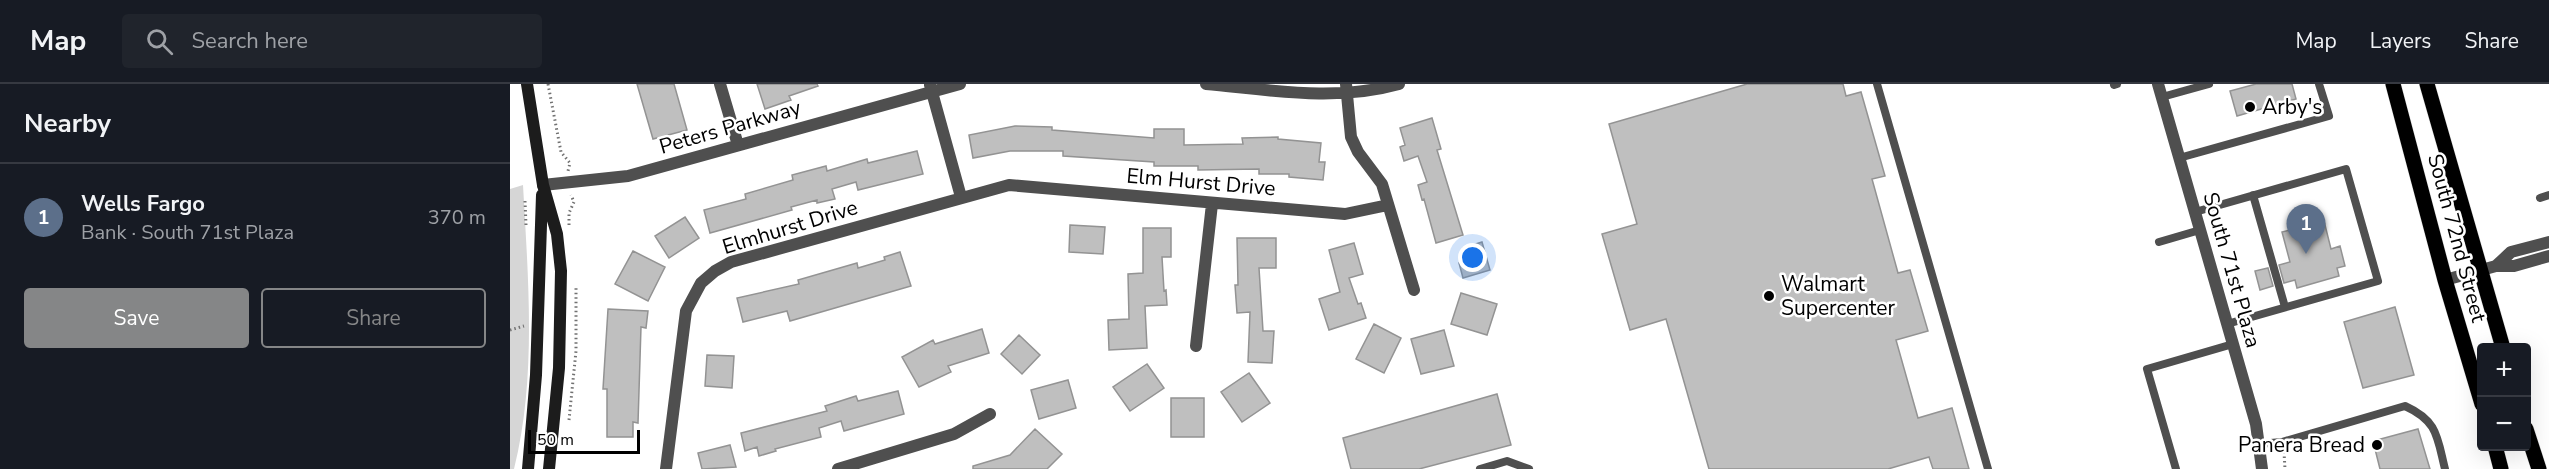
<!DOCTYPE html>
<meta charset="utf-8">
<style>
:root{--surface:#171b24;--page:#20242c;--text:#f1f3f6;--muted:#9ea1a6;--line:#363941;--accent:#858687}
body{margin:0;font-family:"Nunito Sans",sans-serif;background:var(--page);color:var(--text)}
.controls{position:absolute;right:18px;bottom:18px;display:grid;overflow:hidden;border-radius:6px;box-shadow:0 6px 24px #0002}
.controls button{width:54px;height:54px;display:grid;place-items:center;padding:0;border:0;border-bottom:2px solid var(--line);background:var(--surface);color:var(--text);font:30px sans-serif}
.scale{position:absolute;left:18px;bottom:15px;width:112px;box-sizing:border-box;padding-left:6px;border:3px solid #000;border-top:0;font-size:16px;line-height:21px;white-space:nowrap;color:#000;-webkit-text-stroke:4px #fff;paint-order:stroke}
.you{position:absolute;left:963px;top:174px;width:21px;height:21px;margin:-15px;border:4px solid #fff;border-radius:50%;background:#1a73e8;box-shadow:0 0 0 9px #1a73e833}
.badge{display:grid;place-items:center;width:39px;height:39px;border-radius:50%;background:var(--accent);color:#fff;font-size:20px;font-weight:700}
.pin{position:absolute;translate:-50% -50px;filter:drop-shadow(0 2px 3px #0008)}
.pin::after{content:'';position:absolute;top:32px;width:21px;height:18px;background:inherit;clip-path:polygon(0 0,100% 0,50% 100%)}
.list{margin:0;padding:0;list-style:none}
h2{display:flex;justify-content:space-between;align-items:center;height:78px;margin:0;padding:0 24px;font-size:26px}
h2 small{font-size:20px;font-weight:400;color:var(--muted)}
.list li{display:grid;grid-template-columns:39px 1fr auto;gap:18px;align-items:center;box-sizing:border-box;height:108px;padding:0 24px;border-top:2px solid var(--line)}
.list b{display:block;font-size:22px;white-space:nowrap}
.list p{margin:0;font-size:20px;white-space:nowrap;color:var(--muted)}
.list em{font-size:20px;font-style:normal;color:var(--muted)}
.actions{display:flex;gap:12px;padding:18px 24px}
.actions a{flex:1;padding:14px 0;border:2px solid var(--accent);border-radius:6px;text-align:center;font-size:21px;color:var(--accent)}
.actions .main{background:var(--accent);color:#fff}
.icon{flex:none;width:33px;height:33px;fill:none;stroke:currentColor;stroke-width:2;stroke-linecap:round;stroke-linejoin:round}
.map{position:relative;flex:none;width:2039px;height:385px;overflow:hidden}
header{display:flex;align-items:center;gap:36px;box-sizing:border-box;height:84px;padding:0 30px;background:var(--surface);border-bottom:2px solid var(--line)}
header strong{font-size:28px}
nav{display:flex;gap:33px;margin-inline-start:auto;font-size:21px}
.search{width:420px;height:54px;background:var(--page);display:flex;align-items:center;gap:15px;box-sizing:border-box;padding:0 21px;border-radius:6px;color:var(--muted);font-size:22px}
main{display:flex}
aside{flex:1;background:var(--surface)}
.map>svg:first-child{display:block}
.green{fill:#d6d6d6}
.building{fill:#bfbfbf;stroke:#939393;stroke-width:1.5}
.lines{fill:none;stroke-linecap:round;stroke-linejoin:round}
.primary-casing{stroke:#dbdbdb;stroke-width:16}
.path{stroke:#717171;stroke-width:3;stroke-dasharray:1.5 3;stroke-linecap:butt}
.lane{stroke:#4f4f4f;stroke-width:8}
.street{stroke:#4f4f4f;stroke-width:12}
.secondary{stroke:#1c1c1c;stroke-width:12}
.primary{stroke:#000;stroke-width:15}
.poi-dot{fill:#000;stroke:#fff;stroke-width:2}
.labels{text-anchor:middle;dominant-baseline:central;stroke-width:5;stroke-linejoin:round;paint-order:stroke}
.poi-label{font-size:21px;fill:#000;stroke:#fff;text-anchor:start}
.street-label{font-size:21px;fill:#000;stroke:#fff}
</style>
<header>
<strong>Map</strong>
<div class="search"><svg class="icon" aria-label="search" viewBox="0 0 24 24"><circle cx="10" cy="10" r="6"/><path d="M15 15l6 6"/></svg>Search here</div>
<nav><a>Map</a><a>Layers</a><a>Share</a></nav>
</header>
<main>
<aside>
<h2>Nearby<small></small></h2>
<ul class="list">
<li><span class="badge" style="background:#5c6f8a">1</span><div><b>Wells Fargo</b><p>Bank · South 71st Plaza</p></div><em>370 m</em></li>
</ul>
<div class="actions"><a class="main">Save</a><a>Share</a></div>
</aside>
<div class="map">
<svg width="2039" height="385" viewBox="0 0 2039 385">
<rect width="100%" height="100%" fill="#fff"/>
<path class="green" d="M13,101C18,194 27,293 4,385H0V105Z"/>
<path class="building" d="M127,0H164L177,46L143,55Z
M247,0H307L308,2L279,12L281,16L255,25Z
M1237,0H1333L1336,12L1351,8L1375,92L1362,95L1388,189L1400,186L1418,247L1386,256L1408,334L1442,324L1459,385H1423L1419,373L1378,385H1199L1156,235L1120,246L1092,150L1127,140L1099,40Z
M1746,0H1782L1786,15L1727,32L1720,7Z
M922,34L931,65L927,66L953,151L926,159L914,115L912,116L908,101L917,98L908,72L894,77L890,63L895,61L890,44Z
M505,42L542,43V46L644,54V45H674V61L733,60L732,54L768,53V55L811,59L809,78H815L813,96L779,93V90H749V85L688,86V82H644V78L553,72V67H500L463,74L459,51Z
M407,67L413,90L348,106L346,98L322,105L325,115L307,119V116L281,123L282,126L200,149L194,126L236,115L235,110L283,96L282,91L316,82L317,87L357,75L358,79Z
M175,133L189,154L159,174L145,152Z
M1814,137L1821,165L1830,162L1835,182L1827,184L1829,192L1787,204L1785,196L1774,199L1769,181L1780,178L1772,148Z
M560,141L595,143L593,170L559,168Z
M633,144H661V173H652L654,207L656,206L657,221L635,222L637,264L599,266L598,236L619,235L618,190L633,189Z
M727,154H766V184H749L753,247H764L762,279L738,278L740,228L727,229L725,201H728Z
M972,158L980,186L953,194L949,179L957,176L953,164Z
M844,159L853,190L839,194L848,220L851,219L856,234L819,246L809,215L830,208L819,166Z
M123,167L155,183L138,217L105,200Z
M390,168L401,202L280,237L277,227L233,238L227,214L289,200L288,196L347,179L348,184L375,176L374,173Z
M1758,184L1763,202L1750,206L1745,187Z
M951,209L987,220L977,251L941,240Z
M1885,223L1904,291L1853,304L1834,238Z
M98,225L138,227L136,244L131,243L128,339L123,338V353H97V305H93Z
M864,240L891,254L874,289L846,275Z
M472,245L479,269L438,282L441,288L409,303L392,273L423,256L425,260Z
M934,246L944,282L911,290L901,255Z
M509,251L530,271L512,290L491,270Z
M197,271L224,272L222,304L195,302Z
M637,280L654,304L620,327L603,303Z
M739,289L760,319L732,338L711,308Z
M558,296L566,324L529,335L521,306Z
M388,307L394,330L334,347L331,337L309,344L311,353L265,365L266,367L249,372L247,363L235,367L231,349L317,327L315,322L346,312L348,317Z
M987,310L1001,361L909,385H841L833,354Z
M661,314H694V353H661Z
M525,345L552,370L537,385H463V382L500,371Z
M1908,345L1920,385H1870L1863,357Z
M220,361L226,383L192,385L188,369Z"/>
<g class="lines">
<g class="primary-casing">
<path id="primary" d="M1883,0L1935,196L1972,320
M1917,0L1993,264
M2016,345L2029,385
M1985,362L1991,385"/>
</g>
<path class="path" d="M38,0L51,68L60,79L58,87
M16,141L15,117H18
M59,141V129L64,118L61,111
M0,246L14,242
M59,336L66,267V202
M1774,368L1775,385"/>
<path class="lane" d="M1367,0L1478,385
M1604,1L1607,0
M1652,13L1699,0
M1669,74L1819,32L1809,0
M1743,111L1775,223
M2030,114L2039,111
M1685,128L1836,85L1868,197L1717,240
M1649,158L1690,146
M1749,360L1772,358L1895,322C1928,337 1927,353 1935,385
M970,385L997,377L1019,385
M1666,385L1637,285L1723,260"/>
<path class="street" d="M210,0L228,61
M696,0C761,6 825,18 889,0
M836,0L841,53L848,68L872,100L904,206
M1648,0L1746,340L1752,385
M420,1L451,113
M33,101L118,92L450,0
M1986,182L2001,168L2039,158
M1935,196L1986,182H2004L2039,172
M686,262L702,120
M156,385L176,227L191,199L205,187L221,178L499,101L835,130L878,121
M328,385L444,350L480,330"/>
<path class="secondary" d="M17,0L33,101L47,150L51,187L49,284L39,385
M18,385L26,291L32,111"/>
<use href="#primary" class="primary"/>
</g>
<g class="poi-dot">
<circle cx="1740" cy="23" r="6"/>
<circle cx="1259" cy="212" r="6"/>
<circle cx="1867" cy="361" r="6"/>
</g>
<g class="labels">
<g class="poi-label">
<text x="1752" y="23">Arby's</text>
<text x="1271" y="200">Walmart<tspan x="1271" dy="24">Supercenter</tspan></text>
<text x="1855" y="361" text-anchor="end">Panera Bread</text>
</g>
<g class="street-label">
<text transform="translate(220 43) rotate(-16)">Peters Parkway</text>
<text transform="translate(691 98) rotate(5)">Elm Hurst Drive</text>
<text transform="translate(280 143) rotate(-17)">Elmhurst Drive</text>
<text transform="translate(1947 154) rotate(75)">South 72nd Street</text>
<text transform="translate(1722 186) rotate(74)">South 71st Plaza</text>
</g>
</g>
</svg>
<div class="controls">
<button>+</button>
<button>−</button>
</div>
<div class="scale">50 m</div>
<div class="you"></div>
<div class="pin badge" style="left:1796px;top:170px;background:#5c6f8a">1</div>
</div>
</main>
